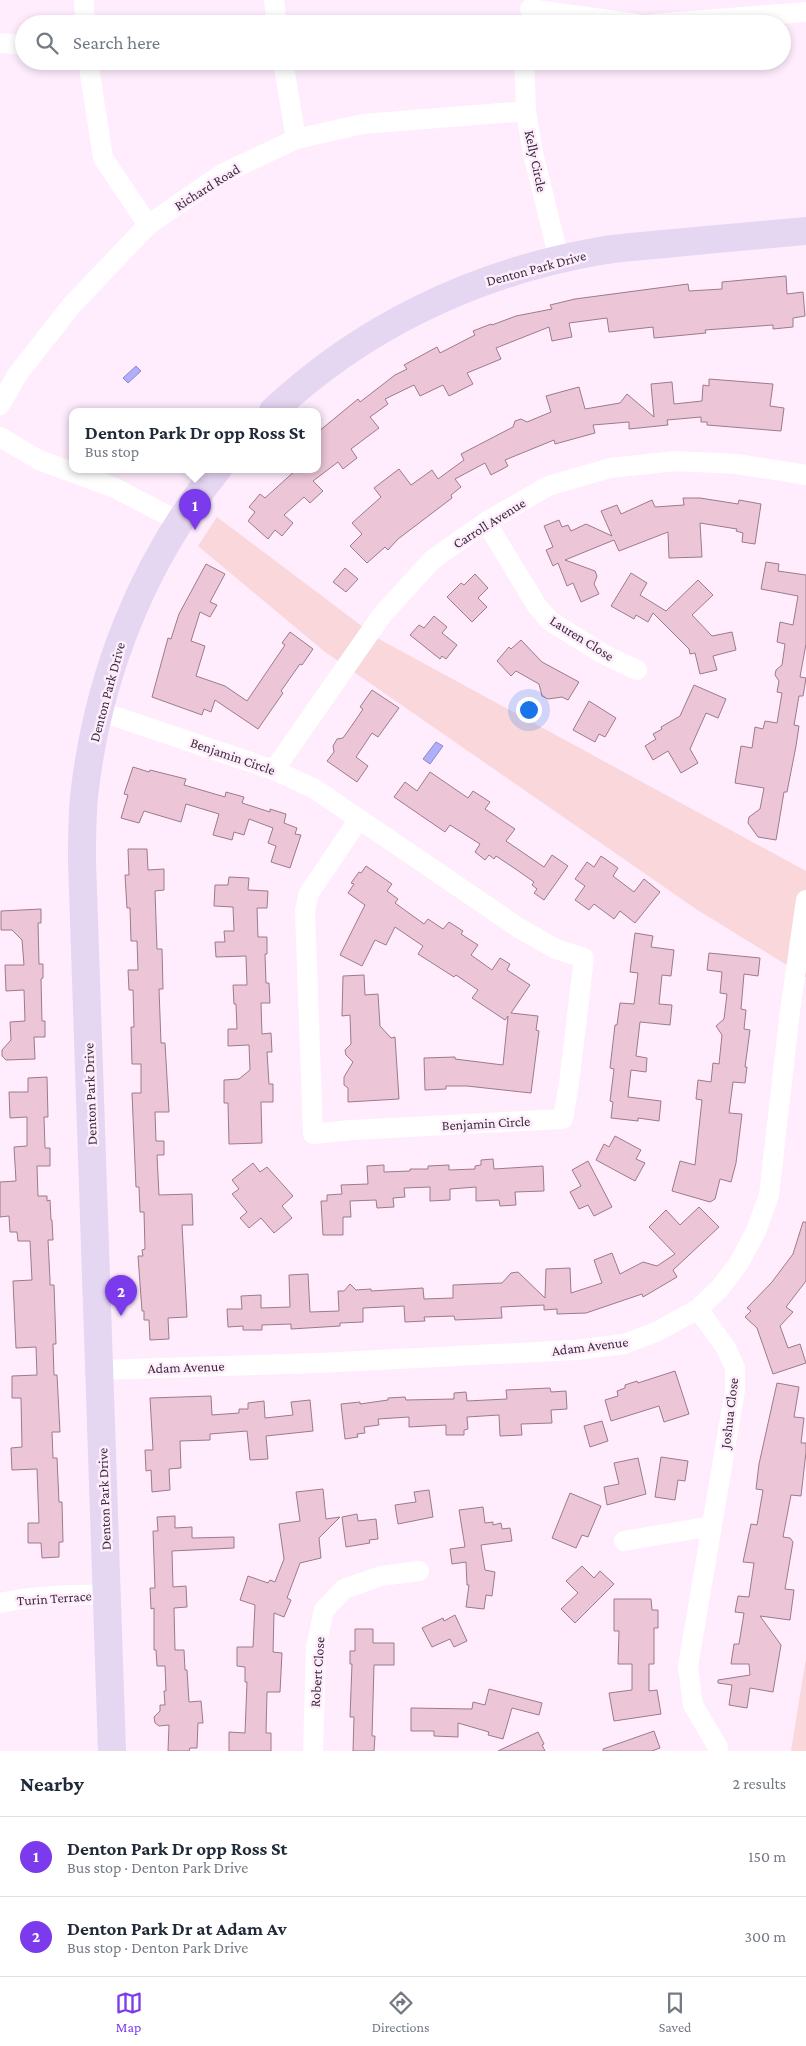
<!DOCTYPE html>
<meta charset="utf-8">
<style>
:root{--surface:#fff;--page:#f6f6f7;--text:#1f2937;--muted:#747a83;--line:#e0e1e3;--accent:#7c3aed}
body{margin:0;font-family:"Crimson Pro",serif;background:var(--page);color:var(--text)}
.you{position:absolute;left:528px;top:709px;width:18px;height:18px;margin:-12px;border:4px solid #fff;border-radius:50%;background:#1a73e8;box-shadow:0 0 0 8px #1a73e833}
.badge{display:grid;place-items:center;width:32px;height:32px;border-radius:50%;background:var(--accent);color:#fff;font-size:16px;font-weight:700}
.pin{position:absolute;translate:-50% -41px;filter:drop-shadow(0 1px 2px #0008)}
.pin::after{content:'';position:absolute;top:26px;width:18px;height:15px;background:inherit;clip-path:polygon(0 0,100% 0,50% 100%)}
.popup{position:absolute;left:69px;top:408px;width:252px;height:65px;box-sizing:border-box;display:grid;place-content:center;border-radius:10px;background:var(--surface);filter:drop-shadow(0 1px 4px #0005);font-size:16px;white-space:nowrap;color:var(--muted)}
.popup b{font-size:19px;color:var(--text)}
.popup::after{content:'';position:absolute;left:50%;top:100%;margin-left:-10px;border:10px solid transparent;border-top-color:var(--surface)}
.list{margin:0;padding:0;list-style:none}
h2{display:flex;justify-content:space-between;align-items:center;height:65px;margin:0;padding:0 20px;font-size:21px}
h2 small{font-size:16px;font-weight:400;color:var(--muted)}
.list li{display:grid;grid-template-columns:32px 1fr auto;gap:15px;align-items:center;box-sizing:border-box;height:80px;padding:0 20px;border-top:1px solid var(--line)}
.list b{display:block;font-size:19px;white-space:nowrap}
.list p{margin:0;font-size:16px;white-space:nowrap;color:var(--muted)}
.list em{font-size:16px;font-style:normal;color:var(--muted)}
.icon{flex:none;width:28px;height:28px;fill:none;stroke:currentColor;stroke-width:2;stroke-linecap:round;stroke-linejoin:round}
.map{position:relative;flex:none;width:806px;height:1751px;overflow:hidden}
.search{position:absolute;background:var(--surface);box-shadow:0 2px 8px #0003;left:15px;right:15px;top:15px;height:55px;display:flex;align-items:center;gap:12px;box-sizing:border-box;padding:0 18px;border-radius:28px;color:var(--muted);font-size:19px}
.sheet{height:225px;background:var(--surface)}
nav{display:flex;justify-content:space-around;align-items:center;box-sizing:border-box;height:70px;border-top:1px solid var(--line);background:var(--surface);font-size:14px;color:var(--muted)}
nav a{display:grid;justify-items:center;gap:2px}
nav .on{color:var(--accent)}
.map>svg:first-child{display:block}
.green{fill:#f9d7da}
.water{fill:#b1affc;stroke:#8d88c1}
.building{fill:#ecc6d7;stroke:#9d7a8a}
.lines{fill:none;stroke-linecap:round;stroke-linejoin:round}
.street{stroke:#fff;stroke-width:20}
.secondary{stroke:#e5d6f2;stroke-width:28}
.labels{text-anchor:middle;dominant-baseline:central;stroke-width:5;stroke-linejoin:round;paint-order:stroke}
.street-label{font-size:14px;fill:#382d38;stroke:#ffedfe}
</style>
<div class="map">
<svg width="806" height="1751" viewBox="0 0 806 1751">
<rect width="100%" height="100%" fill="#ffedfe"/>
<path class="green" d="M217,517L379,639L806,871V977L696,909L325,652L198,546Z
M806,1658V1751H791Z"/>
<path class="water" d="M136,366L141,371L128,383L123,378Z
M436,742L443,746L430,764L423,759Z"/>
<path class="building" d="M786,276L787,294L803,292L805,316L793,318V327L773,329V325L705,330L706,333L654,338L653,327L609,332L607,318L569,323L572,337L552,341L549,327L496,348L501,359L467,373L473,384L449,396L443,385L420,396L414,385L385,399L388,404L370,417L379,428L351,449L357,458L343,469L338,462L313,481L323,491L310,503L304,497L284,515L293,523L282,536L275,530L268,539L248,521L255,512L249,507L260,494L265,498L297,469H318V432L358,399L360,402L395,375L407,369L404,365L437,347L440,353L475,335L473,331L491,324L492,325L516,316L552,309L550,305L575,299L688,284L689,291L722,289V282Z
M709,379L773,384L770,406L784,408L781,431L707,425V422H701V417L667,420L668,425L629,429V422L593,425L595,433L555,444L554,440L505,460L508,466L491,475L485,463L455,479L461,487L451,495L452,498L398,539L388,550L385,547L367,563L350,546L362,534L352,523L381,497L374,488L399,469L411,485L432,470L438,479L464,460L461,454L513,427L515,421L521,419L527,422L551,412L546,396L579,387L585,409L620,403L627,394L654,417L651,384L672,382L674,404L702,401L703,385L709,386Z
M683,498H700L738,504L739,500L761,504L755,544L742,542L743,533L736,531L737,529L700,523L702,557L669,558L668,532L619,551L614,540L565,560L595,571L597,576L594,584L599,594L581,602L573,583L567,586L558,563L553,566L546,550L553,547L544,526L559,520L562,527L568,525L571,531L586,524L612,536L601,511L617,505L621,514L652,500L655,507L684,505Z
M766,562L779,564L778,571L806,575V644L800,677L806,678L803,696H799L794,725L799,726L796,746L787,792H784L776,840L758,837L748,823L749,817L760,809L764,788L735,783L741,746L752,748L755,727L763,729L765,721L777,723L782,693L777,692L779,681L775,675L776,670L782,665L785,644L777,642L780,622L793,625L798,596L761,589Z
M206,564L225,574L210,602L217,605L210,617L200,612L191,641L205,646L196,676L225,686L247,701L285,645L282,643L290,632L313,649L302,665L300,664L281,691L283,693L258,729L215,700L211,712L204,709L202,715L152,697L168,638L171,639L179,614Z
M345,568L358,579L346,592L333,582Z
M631,573L647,583L640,595L666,611L698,580L713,595L692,615L712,636L732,632L736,650L713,656L717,670L700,674L695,653L690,654L689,649L653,613L648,622L636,615L634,619L611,606Z
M475,574L488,588L478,598L487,607L472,622L447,597L461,583L464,585Z
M434,616L447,627L442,633L457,645L446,659L442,656L440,659L410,635L419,625L424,628Z
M521,640L542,662L579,682L568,700L562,697L548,699L542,696L539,684L516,671L511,676L497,661L509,647L511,649Z
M694,685L726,699L718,718L706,713L690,749L698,763L681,773L668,751L653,760L645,746L656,739L653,734L662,729L661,727L680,716Z
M372,690L399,708L378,737L372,733L356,757L368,766L357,782L327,761L334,752L333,746L337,739L343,738L355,721L363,709L360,707Z
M589,701L616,718L605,737L599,734L595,742L573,730Z
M133,767L149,772L150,770L186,779L184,785L225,797L226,792L244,797L242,803L270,812V809L286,814L284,823L297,828L295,834L301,835L290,868L271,862L276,846L268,843L273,828L249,819L244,835L234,832L232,840L213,835L219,814L186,804L181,822L144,811L139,823L121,818L128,795L124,794Z
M430,772L468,798L473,791L490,802L485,809L515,829L506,841L544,867L552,855L568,866L544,900L534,893L537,889L532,885L534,882L517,870L496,856L494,859L489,855L485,860L475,852L480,844L450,825L445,832L394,797L405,782L417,791Z
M128,849H147L148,870L164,869V890L155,891L157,949H162L163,989H159L161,1043H165L169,1112H155L156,1141H164V1155H157L159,1195L192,1194L193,1225H182L187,1317L168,1318L169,1339L150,1340L149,1320H144V1311H142L138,1256H143L142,1250L145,1249L144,1212H140L139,1187H136L132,1093H141V1064H132L131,1027H134L133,990H129L128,970H138L137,941H131L130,908H127L125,875H129Z
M601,856L618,868L613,876L634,892L644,879L660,892L635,923L620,911L614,919L594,904L589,910L575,900L585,886L575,879L587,862L594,867Z
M366,866L392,884L387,891L398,899L395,903L424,924L428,919L443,929L449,922L463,931L461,934L478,945L471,955L492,970L500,958L510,964L507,970L530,985L511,1013L538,1016L536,1030L539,1031L531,1093L467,1086H446V1089L425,1090L424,1058L455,1057V1059L503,1065L508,1016L505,1020L472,998L478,990L456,975L454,977L418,954L423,946L395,927L386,945L375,940L362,966L340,955L365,905L348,893L354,884L351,883L359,872L361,873Z
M229,877L249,878L248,890L268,891L267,908H257L258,937H267V954H265L266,983H269L270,1003H261L262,1034L271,1033L272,1052H267L269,1084H273V1102H261L262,1143L229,1144L228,1103H224V1080L239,1079L250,1070L249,1045L228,1046V1029H237L236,1004H234L233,985H247L246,956L216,957L215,942H225L224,931H234L233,907L214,906L215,885H228Z
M41,909V923H38L39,964H43V978L41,979L42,1021H45V1037H34L35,1059L6,1060L2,1056V1050L11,1040L10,1022L25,1021L24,990L6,991L5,965H24L22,940L12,930H1V911Z
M635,933L653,936L651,947L674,950L671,976L662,975L659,1004L672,1005L670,1025L640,1022L636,1056L647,1058L646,1072L631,1070L628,1097L661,1101L659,1121L638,1118V1121L611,1118L613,1102L610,1101L614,1069L610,1068L615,1025H617L620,1003L634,1004L638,973L630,972Z
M709,953L760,958L758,976L744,974L741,1009L746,1010L744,1029L750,1030L745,1067H747L745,1083L733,1082L729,1113L742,1114L736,1163L731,1182L720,1179L715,1199L710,1202L672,1191L680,1161L695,1165L702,1100L696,1099L698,1080L711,1082L713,1063L719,1064L722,1035L716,1026L724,1019L727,994L720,993L722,972L707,970Z
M364,975L365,995L378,994L380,1026L391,1038L395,1037L399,1099L348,1102V1088L344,1085V1077L353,1062L346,1055L345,1050L351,1044L350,1015L342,1016L343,976Z
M47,1077L48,1117H44L45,1148H50V1166H37L38,1196H47V1201L50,1200L51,1220H52L53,1240H48L50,1280V1285H54L56,1344H53L54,1375H57L60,1432H52L53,1458H57L59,1502H62L63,1542H59V1557L42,1558L41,1543H28V1523H39L37,1469L12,1470L11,1448L22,1447L21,1398H12V1376L37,1375L36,1347L16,1348L13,1281L32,1280L30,1241H18L17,1232H10L9,1216L0,1217V1182L16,1181L14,1147L27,1146V1117L10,1118L9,1092H28V1078Z
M615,1136L641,1150L636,1159L645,1163L635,1181L596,1160L604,1144L609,1147Z
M493,1159L494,1169L543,1166L544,1191L515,1192L516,1205L500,1206L499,1200L476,1201V1187L450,1189V1200L430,1201V1187L404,1188L405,1197L393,1198L394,1207L377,1208L376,1200L350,1201L351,1217H343V1235H323L321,1201H327V1195L342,1194L341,1185L368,1184L367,1166L384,1165V1172L410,1171V1169H428V1166L449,1165V1170L475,1169V1166L481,1165V1160Z
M588,1161L612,1207L594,1216L588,1205L579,1209L570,1192L581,1186L572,1170Z
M253,1163L260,1172L267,1167L293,1196L282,1206L292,1218L274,1233L261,1218L249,1228L240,1218L247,1212L232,1194L239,1189L232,1180Z
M699,1207L719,1227L673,1270L677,1277L643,1297L642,1294L586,1313L557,1314V1309L544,1310V1305L501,1307L502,1318L455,1320L454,1316L424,1317L425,1321L405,1322L404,1306L363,1308V1322L340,1323V1326L291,1329V1324L262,1325V1330H243V1326L228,1327L227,1309H242L241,1296L261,1295V1308L290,1307L289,1275L308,1274L310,1312L339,1311L338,1291H344L350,1284L356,1290L371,1289V1291L423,1288L424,1299L453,1298V1285L502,1283L511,1273L518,1272L545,1298L546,1269L570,1268L571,1293L602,1283L594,1260L612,1253L620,1274L643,1262L657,1266L675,1254L649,1227L666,1210L680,1225Z
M803,1222H806V1281L786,1307L793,1312L780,1326L788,1348L800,1344L806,1363L773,1374L757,1328L745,1317L751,1311L747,1308L772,1282L793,1254Z
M675,1371L689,1414L664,1422L659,1406L611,1421L605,1400L618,1396L617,1391L625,1388V1385L637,1381L638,1383Z
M777,1383L799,1387L794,1417L804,1418L801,1443H806V1452L801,1496L791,1495L783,1537L790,1538L793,1542L785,1589L794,1590L790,1620L760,1616L781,1645L773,1692L750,1688L747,1708L729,1705L732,1685L718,1683V1680L750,1675L749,1664H731L734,1644H739L744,1613L735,1612L738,1596L749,1597L754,1563L743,1562L751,1524L757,1525L763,1490L756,1489L759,1464Z
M550,1388L551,1392L566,1391L567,1409L551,1410L552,1423L521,1424L522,1435L500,1436L499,1415L467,1417L468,1429L464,1430V1435H446V1425L409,1427V1417L378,1419L379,1425L364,1427L365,1433L357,1434L358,1437L345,1439L341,1404L360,1402V1404L388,1400V1398L405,1397L406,1400L454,1399V1393L466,1392L467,1401L507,1399L506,1390Z
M211,1396L212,1415L239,1413V1409H248V1403L264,1401L265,1418L293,1415L291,1402L310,1400L313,1431L266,1436L268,1459L250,1460L247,1431L210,1434V1440L180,1441L181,1468L169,1469L170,1490L152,1492L151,1470L146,1471L145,1450H153L150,1398Z
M602,1421L608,1441L590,1447L584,1426Z
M661,1457L688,1461L685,1481L678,1480L675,1500L655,1497Z
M638,1458L646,1494L607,1505L604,1487L619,1484L614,1463Z
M323,1489L326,1519L340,1517L319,1538L321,1558L300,1563L287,1598L291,1600L284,1617L274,1613L273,1652L282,1653L280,1692H267L266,1733H271V1751H229V1732L245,1733L247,1682H245V1667L237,1666V1647H253L255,1605L240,1600L248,1576L268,1583L270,1580L275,1582L284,1559L279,1524L300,1521L296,1492Z
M429,1490L433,1517L398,1524L395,1505L416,1502L414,1492Z
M570,1493L601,1506L588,1537L582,1535L576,1548L552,1538Z
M483,1507L485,1523L493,1522V1525L501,1523L502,1529L510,1528L512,1541L481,1545L485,1570L495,1572L492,1596L486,1595L484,1609L466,1607L469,1585H467L466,1562L452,1564L450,1549L465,1547L459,1510Z
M357,1514L358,1521L376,1519L378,1539L369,1540L370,1543L346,1547L342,1517Z
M175,1516V1528L192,1527V1538L234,1537V1548L172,1551L173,1587L186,1586L187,1607L174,1608L175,1650H184L185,1670H187L189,1702L201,1701L203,1723H198L197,1748H190L189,1751H168L169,1725L159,1726L155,1723L154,1717L160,1711V1705H165L164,1691H166L165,1666H157L156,1650H154V1608L151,1609L150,1588H155L153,1531H158L157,1517Z
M582,1566L594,1578L600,1571L614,1584L575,1623L561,1609L578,1593L566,1581Z
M614,1599H651L652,1610H658V1628H654V1664H649V1691L657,1690L661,1714L614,1721L609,1693L632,1690V1664H618L619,1631H614Z
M455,1615L467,1641L454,1647L450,1639L432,1647L422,1628L443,1618L444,1621Z
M355,1629H373V1643H394V1665H374L372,1736H375L374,1751H353L354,1717H350L352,1664H350V1651H355Z
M489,1689L542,1703L539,1715L512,1708L503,1739L488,1735L489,1732L458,1723V1737L434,1736V1731H411V1708L472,1709L473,1702L485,1705Z
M654,1731L660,1748L652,1751H603V1749Z
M538,1732L544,1744L542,1745L545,1751H498Z"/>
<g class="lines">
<path class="street" d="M84,0L85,24
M274,0L277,24
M530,9L637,24
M654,24L806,12
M0,43L24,45
M88,61L103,158L148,225
M283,61L296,139
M524,61L526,111L533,153L559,259
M0,405L17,375L71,306L148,225L222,174L296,139L363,124L526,111
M0,437L39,460L115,488L180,522
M486,522L537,606L550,621L603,654L637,670
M99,711L274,770L315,789L519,928L556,949L584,958L569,1083L563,1119L351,1130L313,1134L305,911L309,893L359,819
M274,770L382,615L432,560L486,522L548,486L610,468L676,461L737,464L806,475
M698,1309L726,1348L735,1368V1390L688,1666L693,1705L718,1747
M100,1370L319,1363L576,1350L624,1344L656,1332L698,1309L720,1288L739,1263L756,1231L769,1195L790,1011L806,900
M624,1541L712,1526
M0,1603C36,1595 71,1594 108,1595
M313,1751L316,1647L324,1610L344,1589L381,1576L419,1571"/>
<path class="secondary" d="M273,411C362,327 474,274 594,252C620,247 647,246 674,243C718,239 762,235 806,231
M112,1751L82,861C82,840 82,818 84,797C97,678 142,562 218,469"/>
</g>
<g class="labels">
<g class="street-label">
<text transform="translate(536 161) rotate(78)">Kelly Circle</text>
<text transform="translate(207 187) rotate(-32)">Richard Road</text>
<text transform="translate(536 268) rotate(-15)">Denton Park Drive</text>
<text transform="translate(489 523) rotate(-32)">Carroll Avenue</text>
<text transform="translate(582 638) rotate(32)">Lauren Close</text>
<text transform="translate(107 692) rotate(-75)">Denton Park Drive</text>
<text transform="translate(233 756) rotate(19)">Benjamin Circle</text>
<text transform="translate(90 1094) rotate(-92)">Denton Park Drive</text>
<text transform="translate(486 1123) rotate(-3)">Benjamin Circle</text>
<text transform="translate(590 1346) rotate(-7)">Adam Avenue</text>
<text transform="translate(186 1367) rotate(-2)">Adam Avenue</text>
<text transform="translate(729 1413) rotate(-83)">Joshua Close</text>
<text transform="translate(104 1499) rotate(-92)">Denton Park Drive</text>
<text transform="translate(54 1598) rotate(-4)">Turin Terrace</text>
<text transform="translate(317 1672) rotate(-86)">Robert Close</text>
</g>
</g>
</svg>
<div class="you"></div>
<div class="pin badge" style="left:195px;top:530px">1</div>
<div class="popup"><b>Denton Park Dr opp Ross St</b>Bus stop</div>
<div class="pin badge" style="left:121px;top:1316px">2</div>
<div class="search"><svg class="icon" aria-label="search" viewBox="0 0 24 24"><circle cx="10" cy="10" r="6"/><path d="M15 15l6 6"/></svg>Search here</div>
</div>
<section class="sheet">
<h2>Nearby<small>2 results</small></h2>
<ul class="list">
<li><span class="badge">1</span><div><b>Denton Park Dr opp Ross St</b><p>Bus stop · Denton Park Drive</p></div><em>150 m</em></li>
<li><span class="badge">2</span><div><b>Denton Park Dr at Adam Av</b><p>Bus stop · Denton Park Drive</p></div><em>300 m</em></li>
</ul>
</section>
<nav>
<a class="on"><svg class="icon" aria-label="map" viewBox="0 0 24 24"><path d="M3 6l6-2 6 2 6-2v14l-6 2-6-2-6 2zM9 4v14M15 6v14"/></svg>Map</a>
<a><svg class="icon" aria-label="directions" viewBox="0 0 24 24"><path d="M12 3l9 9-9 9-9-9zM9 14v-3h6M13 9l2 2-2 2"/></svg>Directions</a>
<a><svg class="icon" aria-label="saved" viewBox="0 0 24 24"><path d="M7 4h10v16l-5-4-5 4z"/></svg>Saved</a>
</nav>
